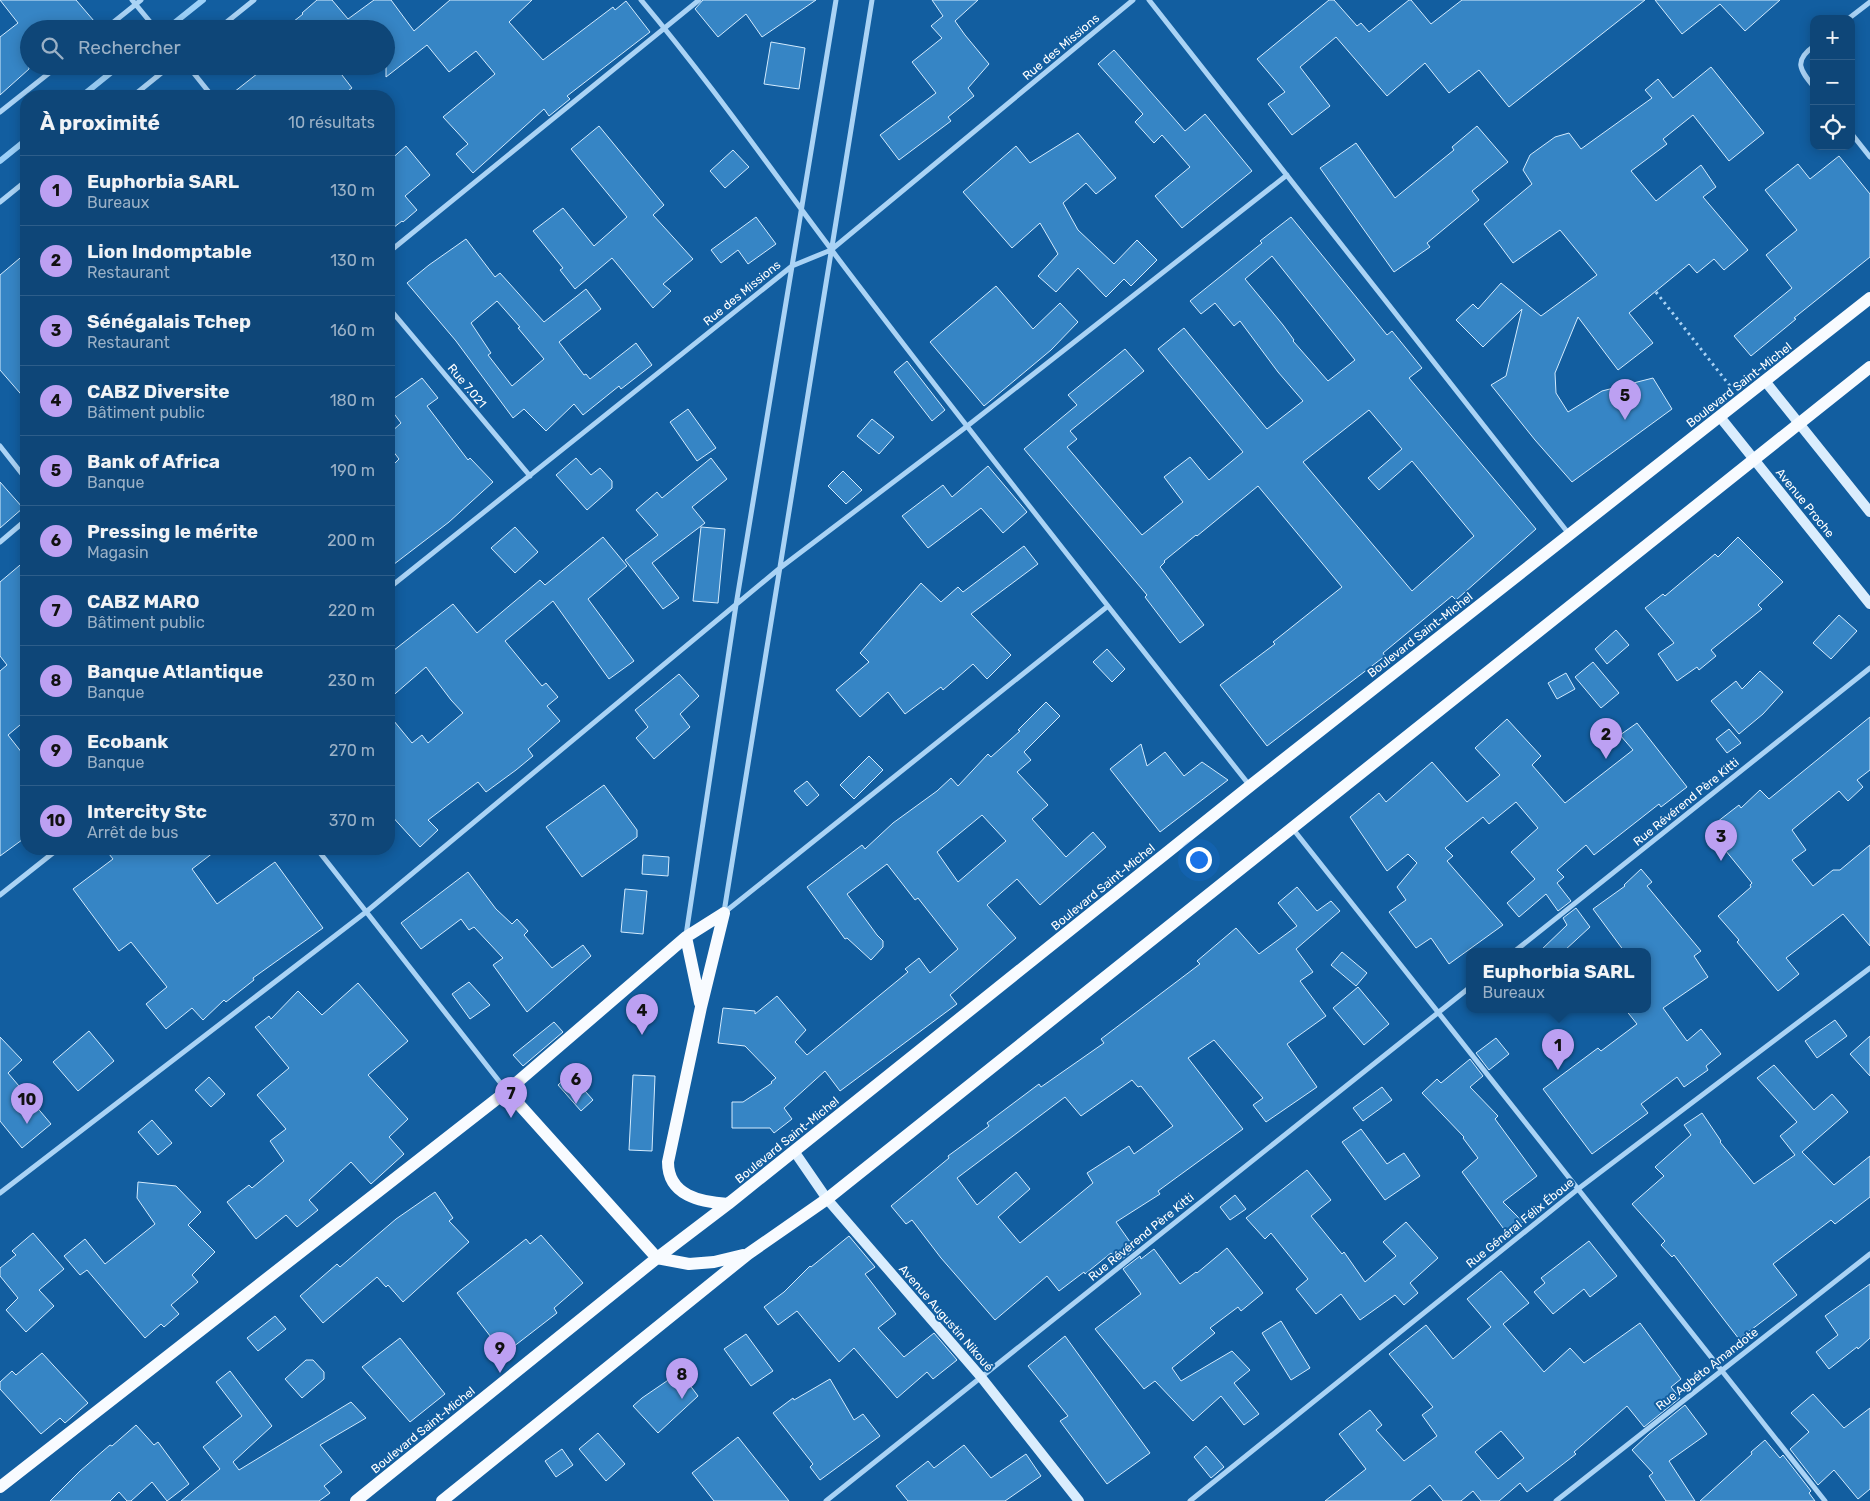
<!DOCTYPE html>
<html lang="fr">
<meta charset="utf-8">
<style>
:root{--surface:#0e4678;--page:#174d7d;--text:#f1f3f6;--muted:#9bb1c6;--line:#2e5e8a;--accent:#bca0f2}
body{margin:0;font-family:Rubik,sans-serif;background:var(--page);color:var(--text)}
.controls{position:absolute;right:15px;top:15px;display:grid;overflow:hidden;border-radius:10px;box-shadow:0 2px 12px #0003}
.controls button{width:45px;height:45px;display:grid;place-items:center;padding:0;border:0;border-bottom:1px solid var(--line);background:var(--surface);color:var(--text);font:25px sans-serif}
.you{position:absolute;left:1198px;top:859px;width:18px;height:18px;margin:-12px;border:4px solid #fff;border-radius:50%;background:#1a73e8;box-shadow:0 0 0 8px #1a73e833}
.badge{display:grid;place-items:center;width:32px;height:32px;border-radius:50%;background:var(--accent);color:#111;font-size:16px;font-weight:700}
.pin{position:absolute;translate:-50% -41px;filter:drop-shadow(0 1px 2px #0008)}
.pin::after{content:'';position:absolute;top:26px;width:18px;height:15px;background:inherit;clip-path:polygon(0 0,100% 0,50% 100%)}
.popup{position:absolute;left:1466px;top:948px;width:185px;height:65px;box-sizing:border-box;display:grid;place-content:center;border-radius:10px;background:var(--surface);filter:drop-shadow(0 1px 4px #0005);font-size:16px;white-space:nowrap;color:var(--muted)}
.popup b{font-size:19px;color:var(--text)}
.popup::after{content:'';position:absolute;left:50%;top:100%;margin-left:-10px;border:10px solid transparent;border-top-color:var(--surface)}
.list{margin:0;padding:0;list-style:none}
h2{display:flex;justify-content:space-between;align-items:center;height:65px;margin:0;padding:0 20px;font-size:21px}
h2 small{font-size:16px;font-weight:400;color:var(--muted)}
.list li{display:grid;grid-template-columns:32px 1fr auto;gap:15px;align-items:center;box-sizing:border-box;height:70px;padding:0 20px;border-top:1px solid var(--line)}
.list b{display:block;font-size:19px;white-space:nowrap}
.list p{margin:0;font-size:16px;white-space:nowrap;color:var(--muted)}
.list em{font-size:16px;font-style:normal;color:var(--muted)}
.icon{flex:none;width:28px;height:28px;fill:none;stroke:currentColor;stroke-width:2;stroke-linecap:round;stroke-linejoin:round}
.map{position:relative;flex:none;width:1870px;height:1501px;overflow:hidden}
.search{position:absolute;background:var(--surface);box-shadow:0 2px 12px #0003;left:20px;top:20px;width:375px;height:55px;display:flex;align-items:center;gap:12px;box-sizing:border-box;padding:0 18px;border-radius:28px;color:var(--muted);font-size:19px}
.panel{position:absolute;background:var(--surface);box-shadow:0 2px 12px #0003;left:20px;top:90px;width:375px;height:765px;border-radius:20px}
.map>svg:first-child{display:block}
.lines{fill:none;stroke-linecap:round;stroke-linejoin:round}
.stream{stroke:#9cd0f8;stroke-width:6}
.building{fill:#3685c5;stroke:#d3ebfe;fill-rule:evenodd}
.path{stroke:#aad3f5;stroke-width:3;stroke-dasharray:2.5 4;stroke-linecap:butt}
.street{stroke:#aad3f5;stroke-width:5}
.secondary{stroke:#daedfd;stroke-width:10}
.primary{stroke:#f8fbff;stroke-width:12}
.labels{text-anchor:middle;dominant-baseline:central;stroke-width:4;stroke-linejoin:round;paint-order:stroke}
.street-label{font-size:12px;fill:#fff;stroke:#125ea0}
</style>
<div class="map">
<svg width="1870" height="1501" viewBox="0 0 1870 1501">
<rect width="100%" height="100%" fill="#125ea0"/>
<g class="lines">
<path class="stream" d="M173,24L203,0
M82,96L119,66
M0,161L26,140"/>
</g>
<path class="building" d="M0,0H76L94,21L85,29H29V69L0,95V37L18,23Z
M317,0H332L348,19L374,0H391L414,31L450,0H532L509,22L543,60L613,7L615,10L626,1L650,32L567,96L570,99L549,116L544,109L473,173L456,154L468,144L443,117L495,74L476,51L449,72L427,45L386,77V29H284L303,14L302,13Z
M703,0H816L762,37L746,14L718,37L695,9Z
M932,0H978L955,21L965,35L989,64L968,88L974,96L948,117L951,121L899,160L880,135L936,93L912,62L942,38L931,26L943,16Z
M1329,0H1334L1357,26L1361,23L1369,32L1409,0H1411L1431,24L1462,0H1645L1509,107L1479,70L1449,93L1425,63L1387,96L1336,37L1300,67L1330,106L1292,135L1268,104L1285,92L1257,59Z
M1655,0H1780L1745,31L1720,4L1682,34Z
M771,42L805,48L799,89L764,84Z
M1114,50L1185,131L1205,114L1252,171L1182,228L1155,196L1190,167L1162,135L1154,143L1135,122L1143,114L1098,64Z
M267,66H335L352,88L341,96H229Z
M1711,67L1764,133L1729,161L1693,115L1663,139L1667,144L1631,171L1656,201L1701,165L1716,187L1703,197L1748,250L1724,270L1714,259L1697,273L1689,264L1629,313L1653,343L1618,370L1578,317L1555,373L1556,393L1568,412L1602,391L1653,378L1672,409L1572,482L1535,440L1491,385L1506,376L1522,309L1483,347L1456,320L1473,304L1478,309L1501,283L1541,316L1597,275L1560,230L1513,263L1484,224L1532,184L1523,170L1530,155L1555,137L1569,133L1581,149L1652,98L1645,90L1658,79L1673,98Z
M599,126L664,205L653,215L693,259L663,284L671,291L653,308L612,258L575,289L560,270L563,268L533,231L563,208L594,246L627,217L571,149Z
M1477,126L1508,162L1472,191L1479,200L1427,243L1430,247L1394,272L1320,168L1356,143L1395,198L1454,150L1452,147Z
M1078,133L1116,178L1096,194L1086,183L1063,203L1078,230L1114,264L1137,240L1157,260L1131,286L1124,279L1106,297L1078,268L1056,292L1038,276L1058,254L1040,223L1012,248L963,192L1016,146L1030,163Z
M406,146L430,175L405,196L417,210L403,222L402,221L389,231V161Z
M733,150L749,167L725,188L710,171Z
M1839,156L1870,194V257L1794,318L1796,319L1751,356L1734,336L1792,288L1766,255L1797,230L1765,190L1798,164L1810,179Z
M756,217L776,244L748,264L738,250L721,263L711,250Z
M1291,217L1387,335L1392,331L1422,368L1409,378L1536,529L1456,600L1452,596L1383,653L1385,656L1267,746L1220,685L1275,644L1273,642L1342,587L1258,486L1197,536L1196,535L1164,561L1165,562L1160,567L1204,625L1180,643L1145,597L1147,595L1024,449L1077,405L1068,395L1125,349L1144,371L1070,431L1077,439L1067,447L1142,535L1183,502L1164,477L1190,457L1209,480L1243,452L1158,349L1184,328L1267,429L1303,401L1278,372L1240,321L1234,326L1215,303L1201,314L1190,301L1262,243L1260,241ZM1272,256L1355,360L1328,381L1293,341L1294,340L1283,325L1245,279ZM1369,410L1402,449L1368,478L1379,490L1412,461L1474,536L1412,591L1303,462Z
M466,239L495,277L500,273L544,322L586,289L601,309L559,342L584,375L586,374L590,379L636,343L652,365L621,389L619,386L583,415L574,404L546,431L524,409L513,418L456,341L407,283L429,265ZM497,301L520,327L518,328L544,359L512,386L488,355L491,353L471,323Z
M26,253V400L0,370V275Z
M996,286L1033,329L1060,303L1078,322L1051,350L984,406L930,342Z
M907,361L945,410L932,421L894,372Z
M422,378L438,398L427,406L468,460L470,458L493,482L449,522L389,568V469L399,459L389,446V434L401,423L389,407V402Z
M688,409L716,448L697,461L670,422Z
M872,419L894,437L879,454L857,436Z
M576,458L591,475L600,468L612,481V488L587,510L556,475Z
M711,458L727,479L692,507L705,523L652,563L679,598L663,609L625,560L658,535L636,510L657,492L662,498Z
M988,466L1027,512L1003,533L981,508L928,548L902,516L943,485L952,497Z
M843,471L862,490L846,504L828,486Z
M0,482L23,508L0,528Z
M515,527L538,552L515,573L491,548Z
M701,527L725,529L718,603L693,601Z
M603,537L627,566L588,599L634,661L609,679L553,601L505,641L542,686L546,683L558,697L547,706L560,721L528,749L533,756L516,770L486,792L478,782L428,820L438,830L420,847L389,813V715L412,743L422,735L428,743L463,713L451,700L426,667L389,699V654L453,604L477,633L540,580L545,585Z
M1738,537L1783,582L1758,605L1762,609L1711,650L1716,656L1699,670L1697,667L1677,681L1658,654L1674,643L1645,608L1663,594L1665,596L1715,554L1718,557Z
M1024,546L1038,564L971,614L1011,655L987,679L973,664L943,690L941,687L905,714L888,692L860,717L836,690L869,662L860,653L921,583L941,602L958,587L963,592Z
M26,560V720L8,735L26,758V837L0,856V671L7,665L0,656V582Z
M1839,615L1857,631L1831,659L1813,643Z
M1616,630L1629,645L1607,664L1595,649Z
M1107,649L1125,669L1112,682L1093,662Z
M1593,662L1619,693L1601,708L1575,677Z
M1760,671L1783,692L1763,714L1739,734L1711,701L1736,681L1742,689Z
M1566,673L1575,689L1557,699L1548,683Z
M679,674L699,696L680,714L690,727L654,759L636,738L648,727L635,710Z
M1046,702L1060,716L1024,752L1031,760L1017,772L1048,805L1032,819L1066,857L1093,832L1106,847L1040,905L1017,879L987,905L1016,938L950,995L957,1004L840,1091L825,1071L784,1108L792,1119L774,1133L770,1128H732V1102H743L772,1083L771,1082L776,1078L745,1046L718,1043L723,1008L755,1011V1014L777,996L806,1030L795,1042L807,1055L908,972L905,969L919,958L930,973L958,949L918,898L915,900L887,864L847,894L877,935L883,941V947L871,960L847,938L845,939L807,887L862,845L865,849L893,823L937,791L951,778L958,786L988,754L991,757L1020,731L1018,730ZM982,815L1006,841L958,882L937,852Z
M1870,717V770L1857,780L1863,787L1848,801L1839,791L1792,830L1806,850L1792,860L1813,886L1833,870H1840L1870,845V946L1843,914L1786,958L1799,974L1778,991L1737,942L1739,940L1718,916L1751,887L1750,885L1752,883L1708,829L1739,805L1741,808L1760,790L1769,799Z
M1507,719L1541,756L1532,765L1565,803L1633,750L1620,735L1637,723L1687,787L1661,807L1659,804L1594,855L1586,845L1557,870L1564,877L1557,883L1571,901L1558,911L1546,894L1519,917L1507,903L1535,879L1511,852L1538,828L1516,802L1489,824L1483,817L1445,848L1453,856L1447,861L1503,925L1449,964L1431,938L1416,948L1389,912L1406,900L1397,887L1417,863L1408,854L1387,871L1350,817L1379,793L1386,802L1432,762L1467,802L1500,775L1475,748Z
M1729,729L1741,743L1727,753L1716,739Z
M1141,744L1147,766L1165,752L1184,776L1202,762L1228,780L1160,832L1110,769Z
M869,756L883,770L854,799L840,785Z
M807,781L819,795L807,806L794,791Z
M604,785L637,830V837L582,877L546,827Z
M105,849H218L192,869L217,904L275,862L323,928L253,978L254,980L226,1002L224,1000L203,1020L192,1008L166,1029L146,1004L167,987L131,942L119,951L73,889L113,859Z
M643,855L669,857L668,876L642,874Z
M1641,869L1652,882L1647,886L1701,951L1694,956L1708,977L1663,1008L1687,1041L1701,1029L1721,1054L1706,1066L1708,1070L1684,1087L1677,1077L1641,1104L1648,1113L1592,1154L1543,1089L1598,1048L1601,1051L1637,1024L1625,1009H1647V951H1624L1593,909L1625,886L1624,885Z
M468,872L496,909L512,924L517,919L528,931L524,935L552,968L583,945L591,956L527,1012L493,965L503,958L474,927L469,930L461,919L421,949L401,923Z
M1297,887L1317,911L1331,901L1340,911L1296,949L1313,972L1300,981L1326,1016L1287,1044L1317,1087L1266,1122L1253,1105L1263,1098L1214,1040L1188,1058L1243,1129L1158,1191L1160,1194L1116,1222L1135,1249L1118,1262L1111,1253L1085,1274L1084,1272L1059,1291L1047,1276L995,1320L941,1258L912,1220L906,1224L891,1206L949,1158L948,1156L989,1126L987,1123L1039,1084L1041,1087L1104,1043L1101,1039L1200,964L1197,961L1236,928L1259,954L1297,926L1278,903ZM1132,1080L1138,1087L1141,1086L1173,1126L1134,1154L1129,1146L1087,1173L1093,1183L1020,1243L998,1217L1030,1189L1016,1172L977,1205L957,1178L1065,1097L1081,1116Z
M625,889L647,891L643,934L621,932Z
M1576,908L1590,927L1564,951H1540L1567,925L1563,918Z
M1342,952L1367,973L1356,986L1331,965Z
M469,982L490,1005L470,1019L452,994Z
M358,983L408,1041L368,1075L408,1119L389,1137L404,1154L371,1184L351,1162L309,1200L318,1210L297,1227L286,1215L256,1239L227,1202L249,1185L252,1188L284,1161L270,1141L286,1129L257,1095L289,1068L255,1027L269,1016L271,1019L298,991L322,1015Z
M1358,987L1389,1024L1364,1045L1333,1008Z
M1835,1020L1847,1036L1817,1058L1805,1041Z
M554,1022L563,1032L523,1066L513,1055Z
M89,1031L114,1061L78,1091L53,1062Z
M1870,1036V1076L1850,1054Z
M0,1037L22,1060L8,1073L51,1124L22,1148L0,1121Z
M1496,1038L1509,1054L1489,1070L1476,1053Z
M1470,1059L1483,1076L1470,1087L1498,1116L1495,1119L1537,1176L1503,1202L1523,1222L1509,1236L1462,1172L1478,1158L1463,1138L1464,1137L1422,1093L1437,1079L1441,1083Z
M1774,1065L1814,1110L1832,1094L1848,1112L1802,1152L1834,1185L1870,1156V1197L1835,1224L1831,1220L1773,1264L1797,1295L1739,1339L1674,1255L1672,1257L1661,1245L1665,1241L1632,1204L1664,1176L1655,1167L1691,1135L1684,1125L1702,1113L1721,1141L1720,1142L1754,1184L1795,1155L1780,1136L1797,1122L1757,1078Z
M570,1074L593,1100L581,1111L558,1085Z
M633,1075L655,1076L652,1151L629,1150Z
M209,1077L225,1094L211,1107L195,1090Z
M1382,1087L1392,1100L1363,1121L1353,1108Z
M152,1120L172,1143L158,1155L138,1132Z
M1361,1129L1387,1164L1404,1153L1420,1176L1385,1200L1342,1142Z
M1307,1170L1331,1200L1311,1216L1342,1254L1344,1252L1365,1282L1396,1256L1383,1242L1406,1222L1438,1258L1410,1283L1418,1293L1404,1305L1395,1295L1360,1320L1341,1294L1316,1314L1296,1289L1308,1279L1271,1233L1265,1239L1246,1218Z
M138,1182L176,1186L201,1212L188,1225L215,1252L192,1275L198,1282L171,1305L179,1314L164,1327L161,1324L145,1338L87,1270L80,1275L64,1256L85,1239L105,1264L155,1224L137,1198Z
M435,1192L453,1218L449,1221L469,1242L403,1302L388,1285L386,1287L377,1277L323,1323L300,1296L337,1264L340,1267L396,1219Z
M1235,1195L1246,1209L1230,1220L1220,1207Z
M33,1233L64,1269L39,1290L54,1306L26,1332L6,1310L18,1298L0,1276V1268L16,1255L12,1251Z
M541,1235L583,1283L554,1308L557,1313L504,1354L457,1293L526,1239L530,1244Z
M849,1236L875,1267L865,1274L896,1314L878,1328L904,1357L934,1333L957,1360L933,1379L927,1372L897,1398L854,1348L839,1362L797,1311L778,1325L764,1307L784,1292L810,1266L811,1267Z
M1589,1241L1617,1276L1590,1297L1584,1289L1553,1314L1534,1292L1545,1283L1541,1278Z
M1227,1248L1263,1293L1241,1311L1238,1307L1210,1328L1215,1333L1172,1368L1181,1381L1232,1351L1250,1370L1234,1383L1259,1414L1244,1425L1221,1396L1193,1421L1155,1381L1144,1389L1095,1329L1141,1294L1123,1269L1140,1256L1141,1259L1154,1249L1180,1284L1196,1272L1197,1273Z
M1501,1271L1529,1303L1503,1324L1544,1372L1570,1348L1584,1363L1640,1323L1681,1379L1671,1387L1680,1398L1644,1427L1627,1406L1574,1452L1576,1454L1527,1492L1520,1483L1499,1501H1481L1473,1491L1461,1501H1443L1430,1485L1410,1501H1325L1366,1469L1339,1434L1370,1410L1382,1425L1376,1430L1404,1461L1437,1436L1422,1415L1433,1407L1389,1354L1426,1325L1453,1359L1491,1327L1467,1299ZM1501,1431L1524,1458L1498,1479L1475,1452Z
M1870,1284V1338L1858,1349L1857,1347L1829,1369L1816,1352L1838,1335L1825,1316Z
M275,1316L286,1329L258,1351L247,1338Z
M1281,1321L1310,1368L1291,1380L1262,1333Z
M746,1334L773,1371L751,1386L724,1349Z
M1065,1336L1150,1453L1107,1484L1060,1421L1068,1416L1028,1366Z
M400,1338L445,1394L410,1422L362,1367Z
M42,1353L88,1403L65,1423L60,1418L41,1434L0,1389V1382L12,1371L16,1375Z
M306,1360H313L324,1372V1379L302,1398L285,1379Z
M230,1371L272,1426L233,1462L239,1470L351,1402L366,1418L320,1445L342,1472L324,1486L330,1493L319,1501H181L220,1469L203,1447L242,1416L216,1382Z
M680,1372L698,1396L658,1433L633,1406L642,1398Z
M830,1379L854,1420L863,1414L880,1436L820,1480L810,1467L813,1464L773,1413L793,1398L794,1400Z
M1813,1394L1844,1428L1870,1408V1489L1858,1499L1834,1470L1818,1485L1790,1449L1809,1432L1791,1413Z
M1685,1405L1707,1434L1669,1461L1695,1501H1666L1649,1476L1653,1473L1632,1450L1649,1434Z
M136,1425L154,1445L158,1442L189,1484L167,1501L152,1482L131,1501H127L119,1492L110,1501H50L80,1471L110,1445L112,1446Z
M598,1433L625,1464L606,1481L579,1449Z
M738,1437L789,1501H714L692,1473Z
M1765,1440L1780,1458L1783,1455L1811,1491L1809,1493L1815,1501H1700L1752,1454L1751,1452Z
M964,1445L991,1478L1026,1454L1041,1476L1005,1501H908L896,1486L928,1461L934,1468Z
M1206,1446L1224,1467L1211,1478L1194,1457Z
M562,1449L573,1465L556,1477L545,1461Z"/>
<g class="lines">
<path class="path" d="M1656,292L1730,386"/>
<path class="street" d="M132,0L156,29
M641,0C719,93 788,194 862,290C989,457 1120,621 1250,786
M1149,0L1569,534
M1848,19L1870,2
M105,29L141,0
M218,29L254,0
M1814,46C1793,61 1800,70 1814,87
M188,66L212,96
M133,96L170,66
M0,112L58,66
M1851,133L1870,157
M0,202L26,181
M389,252L699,0
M389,308L530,476
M0,446L26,479
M0,542L26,520
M389,588L792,266L831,250L1133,0
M1293,829L1825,1501
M317,849L506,1090
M0,895L58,849
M724,912L872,0
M725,912L1108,606
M686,935L736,605L836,0
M1515,951L1870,668
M0,1193L366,912L780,568L966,427L1287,175
M826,1501L1469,988
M1190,1501L1578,1189L1870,968
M1556,1501L1870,1254"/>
<path class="secondary" d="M1765,381L1870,512
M1720,417L1870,604
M794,1151L827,1199L981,1377L1079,1501"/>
<path class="primary" d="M724,913L701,1007L668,1162C668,1196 701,1202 728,1204
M686,937L700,1003
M507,1091L657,1258L689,1264L714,1262L743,1255
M0,1487L507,1091L686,937L724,913
M356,1501L657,1258L728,1204L1250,786L1870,298
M442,1501L748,1254L827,1199L1870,367"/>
</g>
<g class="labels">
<g class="street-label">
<text transform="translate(1061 47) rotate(-40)">Rue des Missions</text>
<text transform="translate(742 293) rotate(-39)">Rue des Missions</text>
<text transform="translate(1739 385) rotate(-38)">Boulevard Saint-Michel</text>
<text transform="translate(467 386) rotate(50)">Rue 7.021</text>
<text transform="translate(1805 503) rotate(51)">Avenue Proche</text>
<text transform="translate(1420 635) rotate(-38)">Boulevard Saint-Michel</text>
<text transform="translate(1686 802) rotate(-39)">Rue Révérend Père Kitti</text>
<text transform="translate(1103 887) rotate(-39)">Boulevard Saint-Michel</text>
<text transform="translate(787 1140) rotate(-39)">Boulevard Saint-Michel</text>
<text transform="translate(1520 1223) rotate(-39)">Rue Général Félix Éboue</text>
<text transform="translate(1141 1237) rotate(-39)">Rue Révérend Père Kitti</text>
<text transform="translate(946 1318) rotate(49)">Avenue Augustin Nikoué</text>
<text transform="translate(1707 1369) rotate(-38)">Rue Agbéto Amandote</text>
<text transform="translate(423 1430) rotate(-39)">Boulevard Saint-Michel</text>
</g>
</g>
</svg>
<div class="controls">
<button>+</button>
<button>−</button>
<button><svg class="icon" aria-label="locate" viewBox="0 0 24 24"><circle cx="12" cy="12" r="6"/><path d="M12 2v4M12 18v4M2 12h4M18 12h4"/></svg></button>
</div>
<div class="you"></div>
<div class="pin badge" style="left:1558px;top:1070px">1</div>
<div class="popup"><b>Euphorbia SARL</b>Bureaux</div>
<div class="pin badge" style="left:1606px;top:759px">2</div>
<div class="pin badge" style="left:1721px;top:861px">3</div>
<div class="pin badge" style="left:642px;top:1035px">4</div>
<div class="pin badge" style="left:1625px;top:420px">5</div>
<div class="pin badge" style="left:576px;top:1104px">6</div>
<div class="pin badge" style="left:511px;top:1118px">7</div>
<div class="pin badge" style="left:682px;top:1399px">8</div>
<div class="pin badge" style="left:500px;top:1373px">9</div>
<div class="pin badge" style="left:27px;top:1124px">10</div>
<div class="search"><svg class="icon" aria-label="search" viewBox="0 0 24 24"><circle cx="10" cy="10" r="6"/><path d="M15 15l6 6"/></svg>Rechercher</div>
<section class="panel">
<h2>À proximité<small>10 résultats</small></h2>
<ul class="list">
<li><span class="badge">1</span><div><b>Euphorbia SARL</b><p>Bureaux</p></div><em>130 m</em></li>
<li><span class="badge">2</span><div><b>Lion Indomptable</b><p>Restaurant</p></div><em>130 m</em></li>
<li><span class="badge">3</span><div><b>Sénégalais Tchep</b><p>Restaurant</p></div><em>160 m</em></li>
<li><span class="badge">4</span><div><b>CABZ Diversite</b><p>Bâtiment public</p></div><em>180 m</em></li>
<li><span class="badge">5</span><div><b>Bank of Africa</b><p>Banque</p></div><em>190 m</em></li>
<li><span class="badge">6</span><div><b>Pressing le mérite</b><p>Magasin</p></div><em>200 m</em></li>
<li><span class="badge">7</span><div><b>CABZ MARO</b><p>Bâtiment public</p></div><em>220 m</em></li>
<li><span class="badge">8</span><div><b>Banque Atlantique</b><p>Banque</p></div><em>230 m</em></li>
<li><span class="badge">9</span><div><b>Ecobank</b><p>Banque</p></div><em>270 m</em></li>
<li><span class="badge">10</span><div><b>Intercity Stc</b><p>Arrêt de bus</p></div><em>370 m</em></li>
</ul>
</section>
</div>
